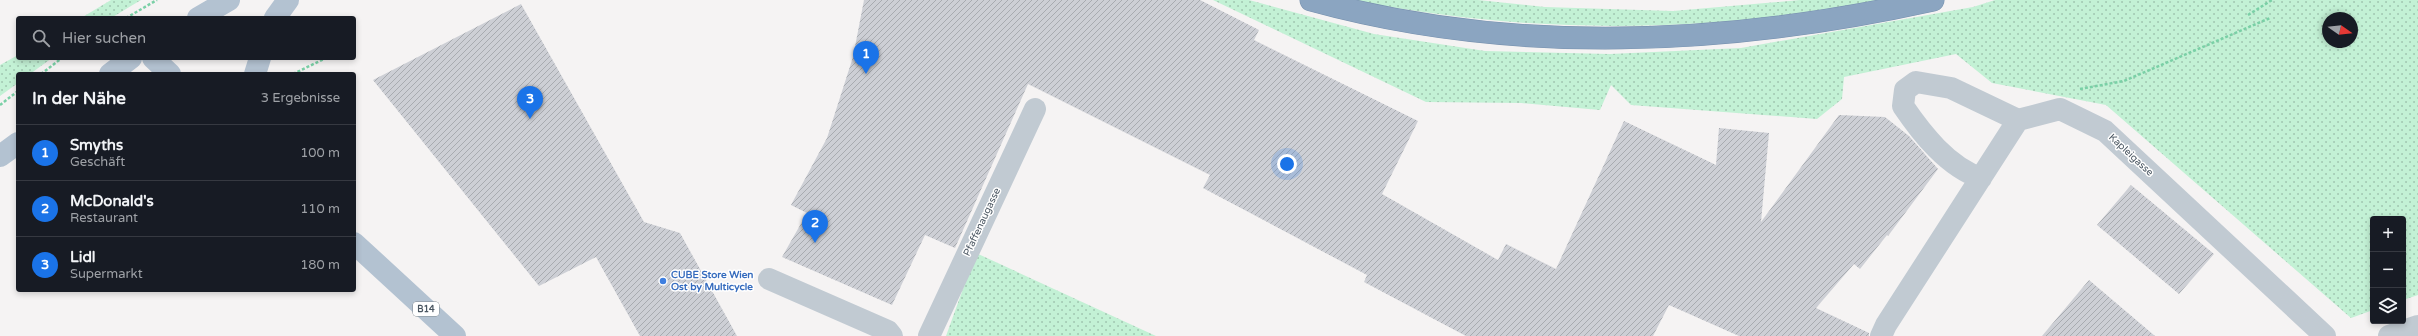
<!DOCTYPE html>
<html lang="de">
<meta charset="utf-8">
<style>
:root{--surface:#171b24;--page:#242831;--text:#f1f3f6;--muted:#9ea1a6;--line:#363941;--accent:#1a73e8}
body{margin:0;font-family:"Varela Round",sans-serif;background:var(--page);color:var(--text)}
.controls{position:absolute;right:12px;bottom:12px;display:grid;overflow:hidden;border-radius:4px;box-shadow:0 2px 6px #0003}
.controls button{width:36px;height:36px;display:grid;place-items:center;padding:0;border:0;border-bottom:1px solid var(--line);background:var(--surface);color:var(--text);font:20px sans-serif}
.compass{position:absolute;left:2322px;top:12px;width:36px;height:36px;border-radius:50%;background:var(--surface);box-shadow:0 2px 6px #0003;rotate:104deg}
.you{position:absolute;left:1287px;top:164px;width:14px;height:14px;margin:-10px;border:3px solid #fff;border-radius:50%;background:#1a73e8;box-shadow:0 0 0 6px #1a73e833}
.badge{display:grid;place-items:center;width:26px;height:26px;border-radius:50%;background:var(--accent);color:#fff;font-size:13px;font-weight:700}
.pin{position:absolute;translate:-50% -33px;filter:drop-shadow(0 1px 2px #0008)}
.pin::after{content:'';position:absolute;top:21px;width:14px;height:12px;background:inherit;clip-path:polygon(0 0,100% 0,50% 100%)}
.list{margin:0;padding:0;list-style:none}
h2{display:flex;justify-content:space-between;align-items:center;height:52px;margin:0;padding:0 16px;font-size:17px}
h2 small{font-size:13px;font-weight:400;color:var(--muted)}
.list li{display:grid;grid-template-columns:26px 1fr auto;gap:12px;align-items:center;box-sizing:border-box;height:56px;padding:0 16px;border-top:1px solid var(--line)}
.list b{display:block;font-size:15px;white-space:nowrap}
.list p{margin:0;font-size:13px;white-space:nowrap;color:var(--muted)}
.list em{font-size:13px;font-style:normal;color:var(--muted)}
.icon{flex:none;width:22px;height:22px;fill:none;stroke:currentColor;stroke-width:2;stroke-linecap:round;stroke-linejoin:round}
.map{position:relative;flex:none;width:2418px;height:336px;overflow:hidden}
.search{position:absolute;background:var(--surface);box-shadow:0 2px 6px #0003;left:16px;top:16px;width:340px;height:44px;display:flex;align-items:center;gap:10px;box-sizing:border-box;padding:0 14px;border-radius:4px;color:var(--muted);font-size:15px}
.panel{position:absolute;background:var(--surface);box-shadow:0 2px 6px #0003;left:16px;top:72px;width:340px;height:220px;border-radius:4px}
.map>svg:first-child{display:block}
.grass{fill:url(#grass-dots);fill-rule:evenodd}
.building{fill:url(#building-hatch)}
.lines{fill:none;stroke-linecap:round;stroke-linejoin:round}
.highway-casing{stroke:#7690ad;stroke-width:23}
.path{stroke:#7ad0a6;stroke-width:2.5;stroke-dasharray:3 2;stroke-linecap:butt}
.minor{stroke:#c1cad2;stroke-width:22}
.major{stroke:#b3c2d1;stroke-width:22}
.highway{stroke:#8ba5c1;stroke-width:22}
.shop-dot{fill:#3f7fe0;stroke:#fff;stroke-width:1.5}
.labels{text-anchor:middle;dominant-baseline:central;stroke-width:3;stroke-linejoin:round;paint-order:stroke}
.shield{fill:#fff;stroke:#808990;stroke-width:1}
.shield-label{font-size:9px;font-weight:bold;fill:#4a5661}
.street-label{font-size:10px;fill:#4a5661;stroke:#fff}
.shop-label{font-size:10px;font-weight:bold;fill:#366cbe;stroke:#fff;text-anchor:start}
</style>
<div class="map">
<svg width="2418" height="336" viewBox="0 0 2418 336">
<defs>
<pattern id="grass-dots" width="8" height="8" patternUnits="userSpaceOnUse"><rect width="8" height="8" fill="#c3f1d5"/><path d="M2 2h.1M6 6h.1" fill="none" stroke="#a0c6b0" stroke-width="1.8" stroke-linecap="round"/></pattern>
<pattern id="building-hatch" width="6" height="6" patternUnits="userSpaceOnUse"><rect width="6" height="6" fill="#cdcfd5"/><path d="M-1 1l2-2M0 6l6-6M5 7l2-2" fill="none" stroke="#a8abb0"/></pattern>
</defs>
<rect width="100%" height="100%" fill="#f5f3f3"/>
<path class="grass" d="M111,0H141L111,18H81Z
M1213,0H1249L1374,34L1485,51L1610,54L1741,48L1973,7L1995,0H2418V295L2403,300V219H2373V310L2351,318L2106,105L1992,83L1956,54L1844,77L1842,99L1817,119L1631,105L1611,85L1600,110L1521,103L1426,102ZM2328,18H2352V42H2328Z
M1354,0H1478L1545,7L1673,11L1800,0H1878C1705,34 1527,35 1354,0Z
M18,55V58H52L30,74H18V83L0,96V65Z
M976,253L1156,336H946Z"/>
<path class="building" d="M864,0H1200L1259,30L1254,40L1418,121L1382,194L1498,260L1506,244L1556,269L1624,121L1716,165L1719,128L1769,133L1761,222L1839,115L1885,117L1909,136L1938,169L1888,236L1887,235L1860,269L1854,264L1816,308L1869,333V336H1739L1669,305L1653,336H1466L1364,282L1367,275L1203,188L1210,175L1028,84L955,248L925,235L892,305L782,257L807,213L791,205L827,138L853,57Z
M521,4L644,222L680,233L737,336H640L596,257L539,286L373,80Z
M2131,185L2214,254L2179,294L2097,225Z
M2089,280L2155,336H2042Z"/>
<g class="lines">
<g class="highway-casing">
<path id="highway" d="M1311,0C1514,56 1730,45 1933,0"/>
</g>
<path class="path" d="M2248,15L2272,0
M126,18L157,0
M41,74L62,58
M293,74L326,58
M2080,89L2124,81L2270,18
M0,105L18,91"/>
<path class="minor" d="M1981,178C1948,167 1922,134 1903,106L1905,90L1916,82L1951,88L2018,120
M769,279L888,331L892,336
M929,336L1035,109
M1881,336L1886,325L2018,120L2060,109L2105,131L2325,336
M2389,336L2418,326"/>
<path class="major" d="M198,18L229,0
M275,18L288,0
M153,58L170,74
M110,74L131,58
M255,74L260,58
M0,156L18,143
M354,243L455,336"/>
<use href="#highway" class="highway"/>
</g>
<circle class="shop-dot" cx="663" cy="281" r="4"/>
<g class="labels">
<rect class="shield" x="413" y="302" width="26" height="14" rx="3"/>
<g class="shield-label">
<text x="426" y="309">B14</text>
</g>
<g class="street-label">
<text transform="translate(2131 155) rotate(43)">Kapleigasse</text>
<text transform="translate(982 222) rotate(-65)">Pfaffenaugasse</text>
</g>
<g class="shop-label">
<text x="671" y="275">CUBE Store Wien<tspan x="671" dy="12">Ost by Multicycle</tspan></text>
</g>
</g>
</svg>
<div class="controls">
<button>+</button>
<button>−</button>
<button><svg class="icon" aria-label="layers" viewBox="0 0 24 24"><path d="M12 4l9 5-9 5-9-5zM3 14l9 5 9-5"/></svg></button>
</div>
<svg class="compass" viewBox="-18 -18 36 36"><path d="M0-13l5 13h-10z" fill="#e53935"/><path d="M0 13l5-13h-10z" fill="#9ea1a6"/></svg>
<div class="you"></div>
<div class="pin badge" style="left:866px;top:74px">1</div>
<div class="pin badge" style="left:815px;top:243px">2</div>
<div class="pin badge" style="left:530px;top:119px">3</div>
<div class="search"><svg class="icon" aria-label="search" viewBox="0 0 24 24"><circle cx="10" cy="10" r="6"/><path d="M15 15l6 6"/></svg>Hier suchen</div>
<section class="panel">
<h2>In der Nähe<small>3 Ergebnisse</small></h2>
<ul class="list">
<li><span class="badge">1</span><div><b>Smyths</b><p>Geschäft</p></div><em>100 m</em></li>
<li><span class="badge">2</span><div><b>McDonald's</b><p>Restaurant</p></div><em>110 m</em></li>
<li><span class="badge">3</span><div><b>Lidl</b><p>Supermarkt</p></div><em>180 m</em></li>
</ul>
</section>
</div>
